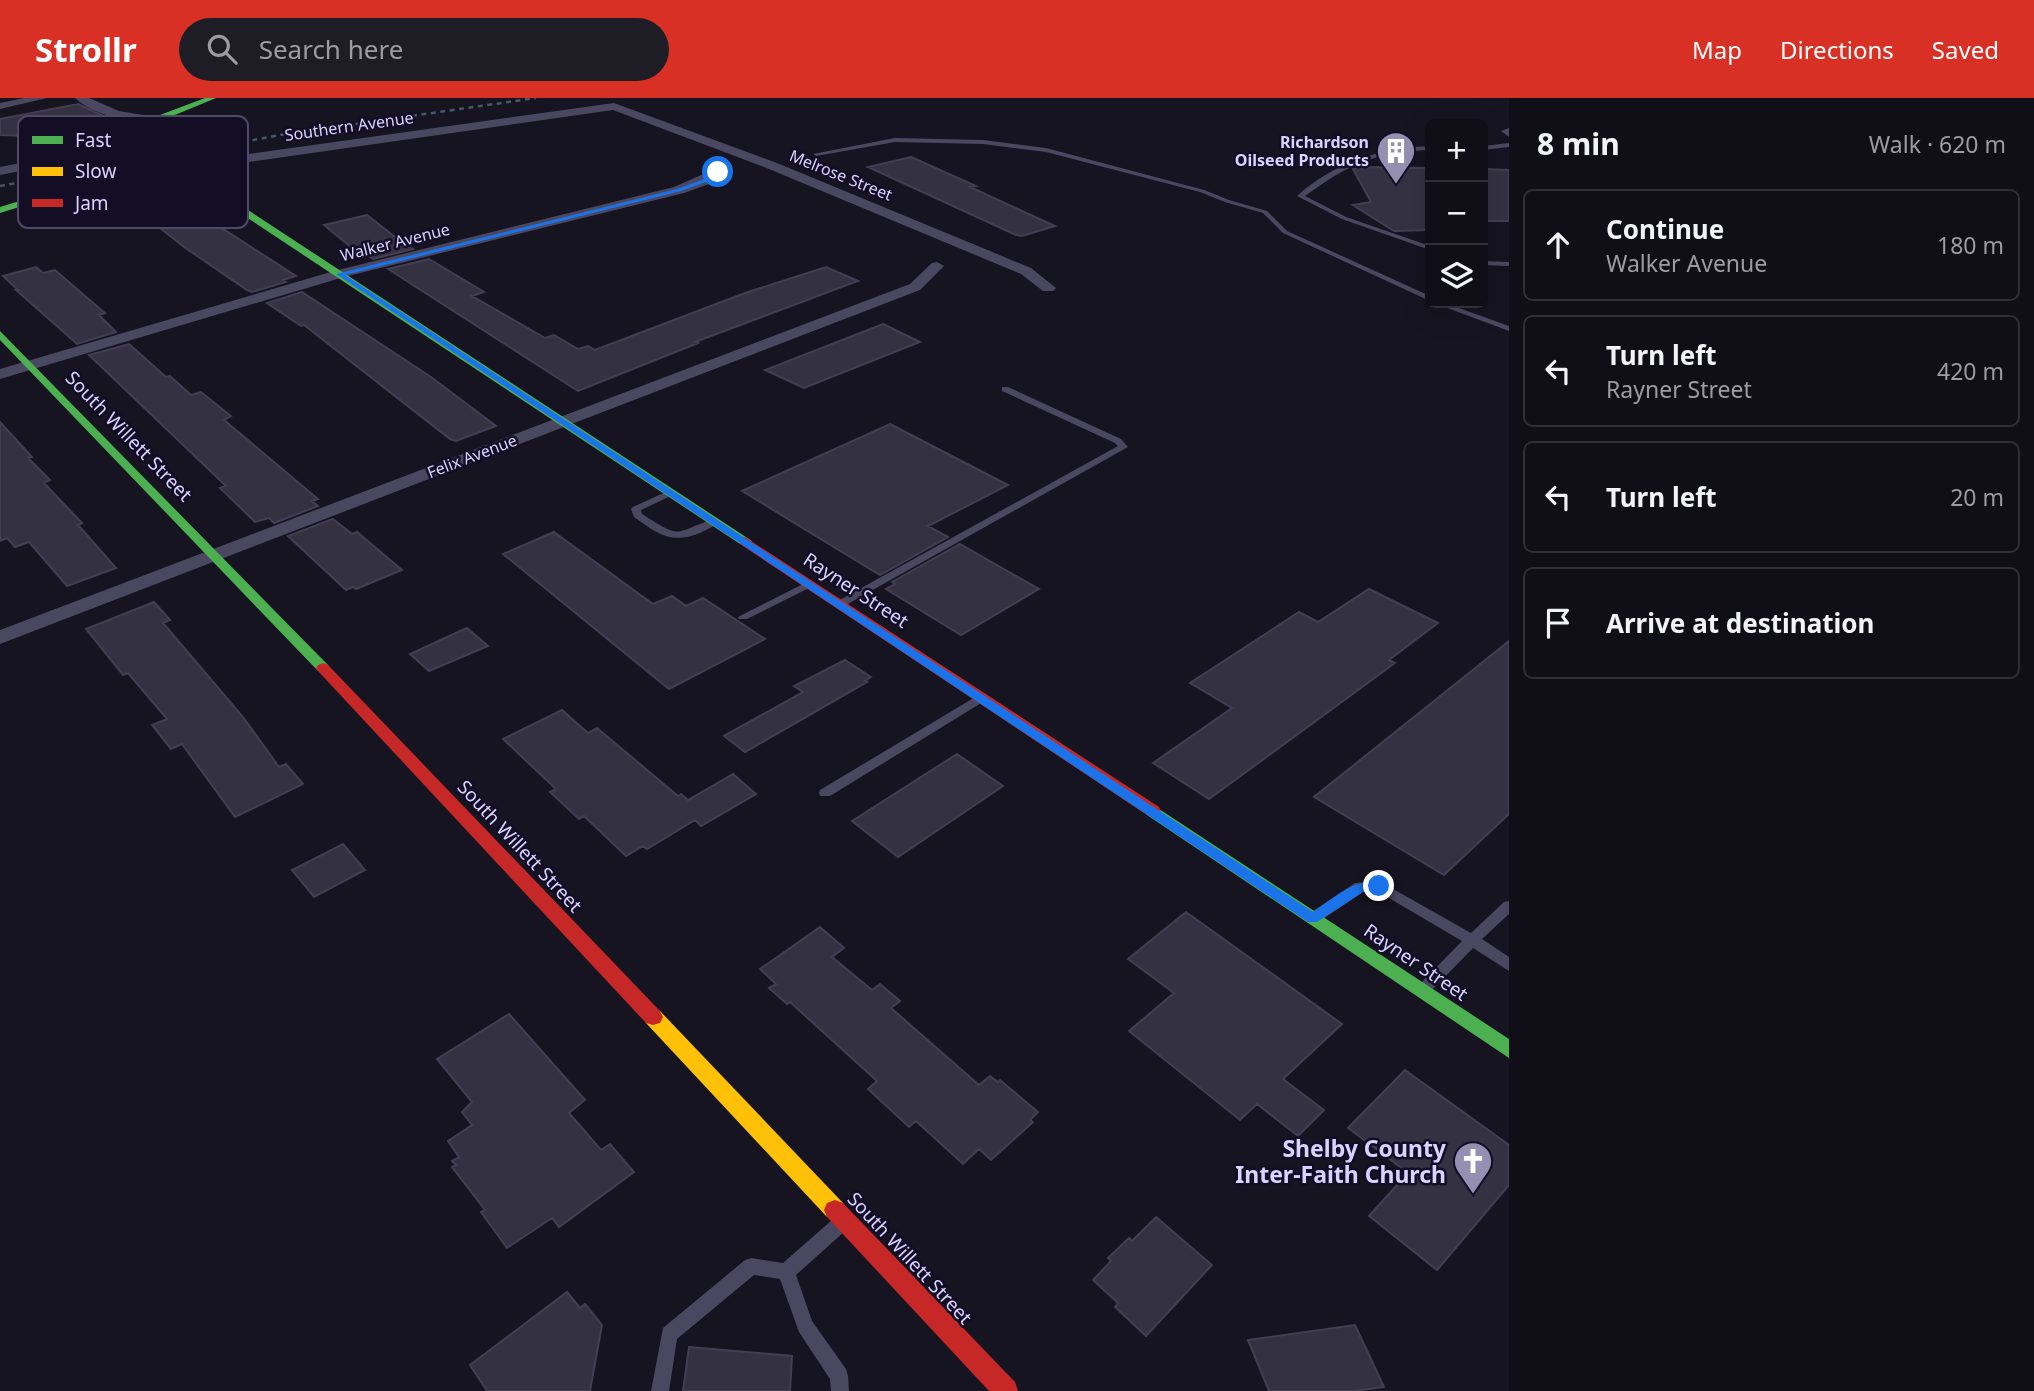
<!DOCTYPE html>
<meta charset="utf-8">
<style>
:root{--surface:#100f18;--page:#1e1d25;--text:#f1f3f6;--muted:#9c9ca2;--line:#302f37;--accent:#d93025}
body{margin:0;font-family:"Noto Sans",sans-serif;background:var(--page);color:var(--text)}
.controls{position:absolute;right:21px;top:21px;display:grid;overflow:hidden;border-radius:10px;box-shadow:0 7px 28px #0002}
.controls button{width:63px;height:63px;display:grid;place-items:center;padding:0;border:0;border-bottom:2px solid var(--line);background:var(--surface);color:var(--text);font:35px sans-serif}
.stop{position:absolute;width:21px;height:21px;margin:-16px;border:5px solid #1a73e8;border-radius:50%;background:#fff}
.stop.end{background:#1a73e8;border-color:#fff;box-shadow:0 2px 7px #0008}
.list{margin:0;padding:0;list-style:none}
h2{display:flex;justify-content:space-between;align-items:center;height:91px;margin:0;padding:0 28px;font-size:30px}
h2 small{font-size:23px;font-weight:400;color:var(--muted)}
.list li{display:grid;grid-template-columns:46px 1fr auto;gap:21px;align-items:center;box-sizing:border-box;height:112px;margin:0 14px 14px;padding:0 14px;border:2px solid var(--line);border-radius:10px}
.list b{display:block;font-size:26px;white-space:nowrap}
.list p{margin:0;font-size:23px;white-space:nowrap;color:var(--muted)}
.list em{font-size:23px;font-style:normal;color:var(--muted)}
.icon{flex:none;width:38px;height:38px;fill:none;stroke:currentColor;stroke-width:2;stroke-linecap:round;stroke-linejoin:round}
.map{position:relative;flex:none;width:1509px;height:1293px;overflow:hidden}
header{display:flex;align-items:center;gap:42px;box-sizing:border-box;height:98px;padding:0 35px;background:var(--accent);color:#fff}
header strong{font-size:33px}
nav{display:flex;gap:38px;margin-inline-start:auto;font-size:24px}
.search{width:490px;height:63px;background:var(--page);display:flex;align-items:center;gap:18px;box-sizing:border-box;padding:0 24px;border-radius:38px;color:var(--muted);font-size:26px}
main{display:flex}
aside{flex:1;background:var(--surface)}
.map>svg:first-child{display:block}
.building{fill:#343242;stroke:#433e54;stroke-width:2}
.lines{fill:none;stroke-linecap:round;stroke-linejoin:round}
.lane{fill:#4a4861;fill-rule:evenodd}
.street{fill:#4a4861;fill-rule:evenodd}
.fast{fill:#4caf50;fill-rule:evenodd}
.slow{fill:#ffc107;fill-rule:evenodd}
.jam{fill:#c62828;fill-rule:evenodd}
.rail{stroke:#43586b;stroke-width:2.5;stroke-dasharray:5 4.5;stroke-linecap:butt}
.route{fill:#1a73e8}
.labels{text-anchor:middle;dominant-baseline:central;stroke-width:5;stroke-linejoin:round;paint-order:stroke}
.far-street-label{font-size:16px;fill:#d9d3ff;stroke:#130e26}
.far-poi-label{font-size:16px;font-weight:bold;fill:#d9d3ff;stroke:#130e26;text-anchor:end}
.street-label{font-size:19px;fill:#d9d3ff;stroke:#130e26}
.near-poi-label{font-size:23px;font-weight:bold;fill:#d9d3ff;stroke:#130e26;text-anchor:end}
.key{fill:#130e26;stroke:#4e4967;stroke-width:2}
.key-label{font-size:19px;fill:#d9d3ff}
</style>
<header>
<strong>Strollr</strong>
<div class="search"><svg class="icon" aria-label="search" viewBox="0 0 24 24"><circle cx="10" cy="10" r="6"/><path d="M15 15l6 6"/></svg>Search here</div>
<nav><a>Map</a><a>Directions</a><a>Saved</a></nav>
</header>
<main>
<div class="map">
<svg width="1509" height="1293" viewBox="0 0 1509 1293">
<rect width="100%" height="100%" fill="#161420"/>
<path class="building" d="M78,6L108,20L88,40L0,37V21Z
M911,59L976,88L970,89L1055,128L1022,138L1016,137L868,69Z
M1357,69L1430,70V132L1394,133L1353,107L1371,104L1353,71Z
M1483,71L1509,72V123H1483Z
M157,86L180,103L296,178L283,182L286,184L252,194L247,192L184,149L117,96Z
M367,117L399,142L413,151L373,161L369,158L363,159L324,127Z
M429,161L484,194L472,198L545,240L554,237L578,251L588,248L595,252L745,195L826,169L858,183L695,244L698,245L578,293L388,171Z
M36,169L43,175L55,172L105,215L99,217L116,234L77,246L16,192H18L3,178Z
M302,194L431,279L496,328L456,343L450,341L304,227L301,228L267,205Z
M883,226L920,244L804,290L765,272Z
M129,246L166,279L170,278L191,297L201,294L231,318L224,322L318,401L312,403L318,408L274,425L269,420L255,424L220,390L226,388L89,257Z
M0,324L32,359L28,360L50,382L44,385L82,425L78,427L116,470L67,488L29,444L15,449L7,440L0,443Z
M890,326L1008,387L928,428L948,439L880,477L742,393Z
M333,421L352,436L357,434L402,472L356,491L353,489L346,492L288,438Z
M554,434L653,506L672,498L686,508L703,500L765,541L669,591L503,456Z
M960,446L1039,491L961,537L886,491L895,486L892,484Z
M1369,491L1438,525L1389,562L1395,565L1209,701L1153,665L1232,610L1190,585L1299,514L1318,524Z
M154,504L170,522L163,525L243,619L279,669L286,666L303,686L235,719L182,646L171,651L152,627L167,621L128,575L123,577L86,531Z
M467,530L488,548L429,573L410,556Z
M1509,543V716L1444,777L1314,699Z
M845,562L871,579L865,583L867,584L745,654L724,638L803,594L794,588Z
M562,612L588,635L597,630L678,698L681,696L688,702L733,676L756,696L701,728L695,722L647,751L643,748L626,758L584,718L579,721L550,694L556,691L503,641Z
M957,656L1003,688L898,759L852,723Z
M343,746L365,772L314,799L292,772Z
M1186,814L1342,926L1283,981L1324,1012L1298,1038L1257,1006L1240,1022L1129,933L1174,895L1128,861Z
M820,829L844,850L832,859L872,892L880,886L900,903L891,910L979,987L990,978L998,984L1000,982L1038,1014L1030,1022L1033,1024L991,1062L979,1051L963,1066L916,1023L909,1029L868,991L877,983L790,904L787,906L769,890L776,886L760,871Z
M509,916L585,1002L569,1015L601,1052L610,1046L634,1074L559,1129L552,1120L507,1150L481,1114L485,1112L452,1069L456,1067L452,1063L459,1059L448,1043L472,1027L462,1014L472,1004L437,961Z
M1405,972L1509,1047V1087L1437,1172L1369,1118L1408,1075L1348,1030Z
M1156,1119L1212,1167L1146,1238L1115,1209L1118,1205L1093,1182L1111,1163L1108,1160L1129,1140L1132,1143Z
M567,1194L580,1210L585,1206L602,1227L590,1293H487L470,1267Z
M1355,1227L1384,1289L1355,1293H1269L1248,1242Z
M689,1249L792,1258L790,1293H683Z"/>
<g class="lines">
<path class="lane" d="M1509,30V39L1501,33Z
M895,40L983,42L1046,50L1204,92L1229,102L1267,113L1287,133L1430,198V203L1283,135L1263,115L1225,104L1200,94L1046,54L983,46L895,44L816,58L813,56Z
M1509,45V49L1483,52V48Z
M1430,48V52C1375,54 1349,66 1305,98L1346,119L1430,148V152L1342,121L1297,98C1335,64 1380,50 1430,48Z
M1483,163L1509,164V168L1483,167Z
M1434,205H1445L1509,228V233Z
M1002,289H1008L1121,341L1128,349L844,508H836L835,506L836,504L1118,348L1115,345L1002,293Z
M670,392L675,395L673,397L641,412L642,416C683,442 672,435 714,421L719,424C713,429 706,432 700,435C670,447 657,435 634,419L631,411L633,409Z
M809,483L813,484L814,486L813,488L747,521H739L738,519Z
M982,595L986,596L988,599L986,602L830,698H820L819,695L820,692Z
M1379,783L1471,835L1504,804L1509,803V816L1482,841L1509,859V873L1473,850L1427,897L1422,899L1417,897L1415,893L1417,889L1462,843L1377,793L1363,794L1320,823L1315,824L1310,823L1308,819L1310,815L1355,785Z
M838,1120L844,1122L847,1128L844,1134L796,1177L812,1223L846,1271L848,1278L849,1293H831L830,1281L799,1234L780,1181L754,1177L677,1241L669,1293H651L663,1230L745,1162L751,1160L783,1165L832,1122Z"/>
<path class="street" d="M24,0H47L0,11V5Z
M75,0H89L119,13L155,19L161,22L155,25C128,23 96,19 75,0Z
M614,5L777,65L1031,170L1056,190L1053,193H1043L1021,176L769,71L613,12L178,74L88,83L82,79L88,75L178,66Z
M113,52L117,53V59L77,62L0,77V69L77,54Z
M717,70L721,71V77L709,86L684,95L344,179L0,281V271L334,173L674,89Z
M937,164L944,168L920,192L0,546V532L910,186L932,165Z"/>
<path class="fast" d="M205,0H216L158,24L91,81L58,97L0,115V109L52,93L85,77L152,20Z
M175,68H181L752,443L750,446H740L175,72Z
M0,233L328,567L330,570L328,573H318L0,242Z
M1153,707L1509,941V960L1147,717L1145,713L1147,709Z"/>
<path class="slow" d="M653,911L660,913L843,1105L846,1112L843,1119L835,1122L827,1119L646,925L643,919L646,913Z"/>
<path class="jam" d="M745,439L1159,709L1161,713L1159,717H1147L740,446V440Z
M323,565L328,567L660,913L663,919L660,925L653,927L646,925L318,573L316,570L318,567Z
M835,1102L843,1105L1015,1284L1018,1293H989L827,1119L824,1112L827,1105Z"/>
<path class="rail" d="M0,88L286,36L536,0"/>
</g>
<path class="route" d="M715,73L720,74L706,84L681,93L345,177L1313,814C1334,800 1356,778 1383,785V792L1363,794L1317,824H1308L336,176L677,91L702,82Z"/>
<defs>
<g id="building-pin" transform="scale(2.0125)"><path d="M0 17L-7.5 6A9.5 9.5 0 1 1 7.5 6Z" fill="#9590b1" stroke="#130e26"/><path d="M-4-6H4V6H1V3H-1V6H-4ZM-2.5-4.3h1.7v1.8h-1.7ZM.8-4.3h1.7v1.8H.8ZM-2.5-1h1.7V.8h-1.7ZM.8-1h1.7V.8H.8Z" fill="#fff"/></g>
<g id="church-pin" transform="scale(2.0125)"><path d="M0 17L-7.5 6A9.5 9.5 0 1 1 7.5 6Z" fill="#9590b1" stroke="#130e26"/><path d="M-1.2-6h2.4v3.5h3.3v2.4h-3.3V6h-2.4V-.1h-3.3v-2.4h3.3Z" fill="#fff"/></g>
</defs>
<g fill-rule="evenodd">
<use href="#building-pin" x="1396" y="53"/>
<use href="#church-pin" x="1473" y="1063"/>
</g>
<g class="labels">
<g class="far-street-label">
<text transform="translate(349 28) rotate(-8)">Southern Avenue</text>
<text transform="translate(841 77) rotate(22)">Melrose Street</text>
<text transform="translate(395 144) rotate(-14)">Walker Avenue</text>
<text transform="translate(472 358) rotate(-21)">Felix Avenue</text>
</g>
<g class="far-poi-label">
<text x="1369" y="44">Richardson<tspan x="1369" dy="18">Oilseed Products</tspan></text>
</g>
<g class="street-label">
<text transform="translate(129 338) rotate(46)">South Willett Street</text>
<text transform="translate(856 492) rotate(33)">Rayner Street</text>
<text transform="translate(520 748) rotate(47)">South Willett Street</text>
<text transform="translate(1416 864) rotate(34)">Rayner Street</text>
<text transform="translate(910 1160) rotate(47)">South Willett Street</text>
</g>
<g class="near-poi-label">
<text x="1446" y="1050">Shelby County<tspan x="1446" dy="26">Inter-Faith Church</tspan></text>
</g>
</g>
<rect x="18" y="18" width="230" height="112" rx="10" class="key"/>
<rect x="32" y="38" width="31" height="8" fill="#4caf50"/>
<rect x="32" y="69" width="31" height="9" fill="#ffc107"/>
<rect x="32" y="101" width="31" height="8" fill="#c62828"/>
<g class="key-label">
<text x="75" y="49">Fast</text>
<text x="75" y="80">Slow</text>
<text x="75" y="112">Jam</text>
</g>
</svg>
<div class="controls">
<button>+</button>
<button>−</button>
<button><svg class="icon" aria-label="layers" viewBox="0 0 24 24"><path d="M12 4l9 5-9 5-9-5zM3 14l9 5 9-5"/></svg></button>
</div>
<div class="stop" style="left:718px;top:74px"></div>
<div class="stop end" style="left:1379px;top:788px"></div>
</div>
<aside>
<h2>8 min<small>Walk · 620 m</small></h2>
<ul class="list">
<li><svg class="icon" aria-label="ahead" viewBox="0 0 24 24"><path d="M12 20V5M6 11l6-6 6 6"/></svg><div><b>Continue</b><p>Walker Avenue</p></div><em>180 m</em></li>
<li><svg class="icon" aria-label="left" viewBox="0 0 24 24"><path d="M17 20v-9H6M10 6l-5 5 5 5"/></svg><div><b>Turn left</b><p>Rayner Street</p></div><em>420 m</em></li>
<li><svg class="icon" aria-label="left" viewBox="0 0 24 24"><path d="M17 20v-9H6M10 6l-5 5 5 5"/></svg><div><b>Turn left</b></div><em>20 m</em></li>
<li><svg class="icon" aria-label="arrive" viewBox="0 0 24 24"><path d="M6 21V4h12l-3 4 3 4H6"/></svg><div><b>Arrive at destination</b></div></li>
</ul>
</aside>
</main>
